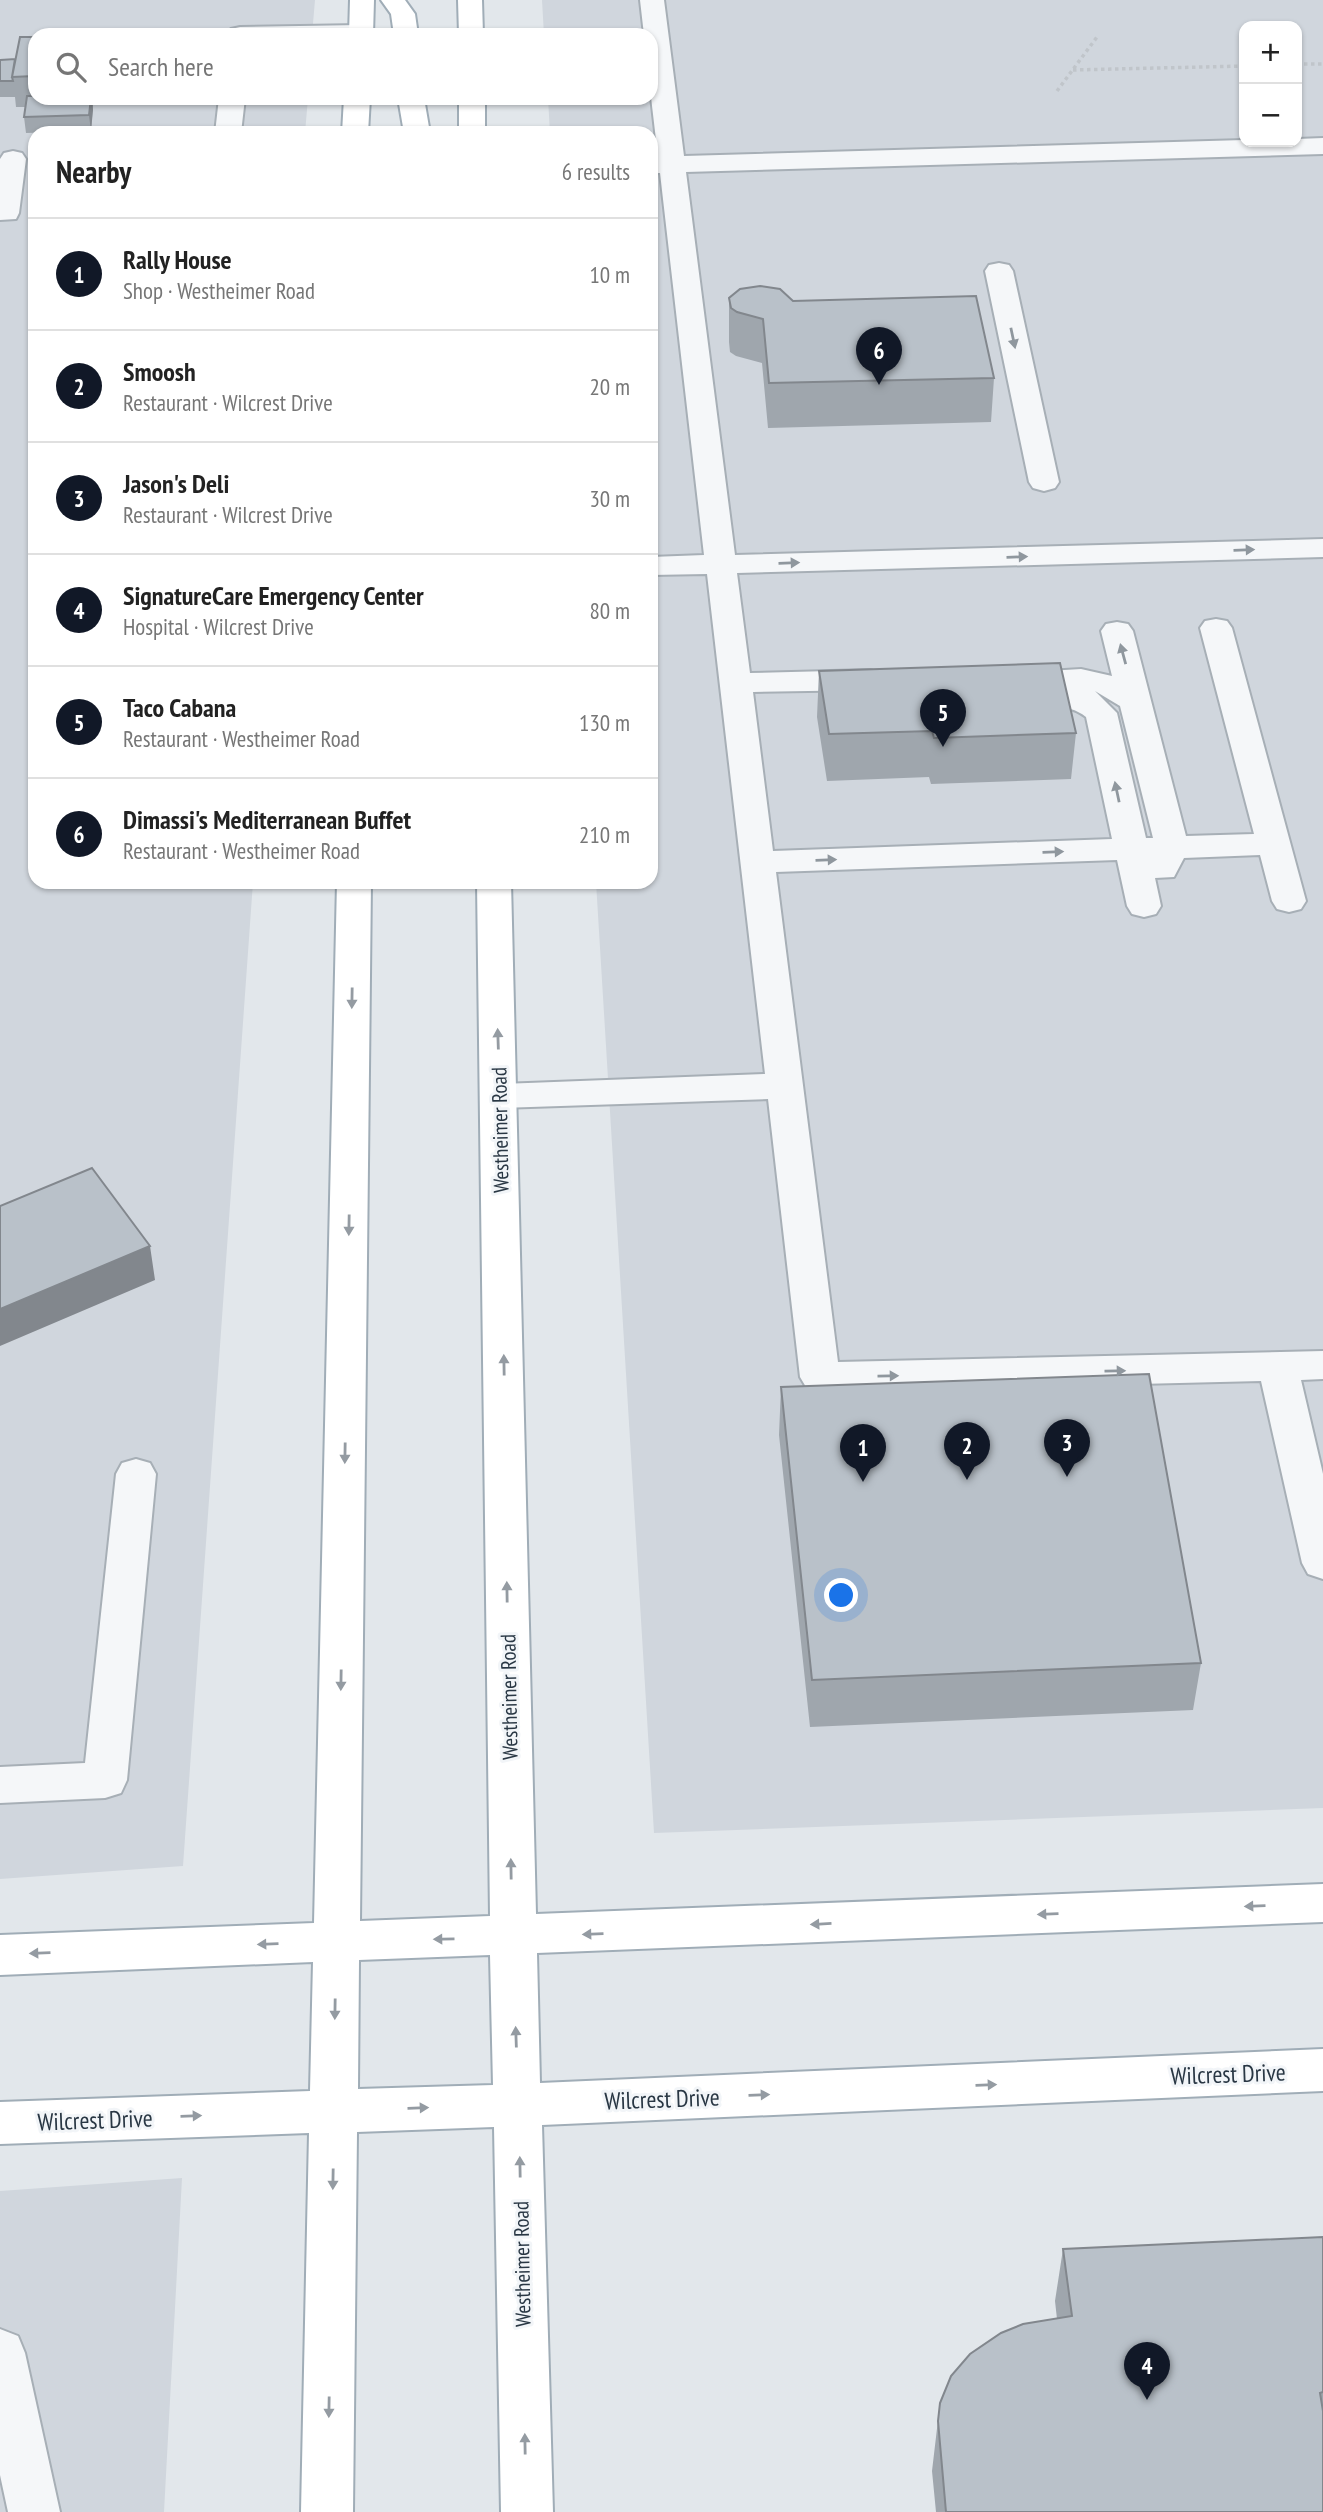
<!DOCTYPE html>
<meta charset="utf-8">
<style>
:root{--surface:#fff;--page:#f2f2f2;--text:#222;--muted:#767676;--line:#e0e0e0;--accent:#111827}
body{margin:0;font-family:"PT Sans Narrow",sans-serif;background:var(--page);color:var(--text)}
.controls{position:absolute;right:21px;top:21px;display:grid;overflow:hidden;border-radius:14px;box-shadow:0 2px 5px #0004}
.controls button{width:63px;height:63px;display:grid;place-items:center;padding:0;border:0;border-bottom:2px solid var(--line);background:var(--surface);color:var(--text);font:35px sans-serif}
.you{position:absolute;left:842px;top:1596px;width:24px;height:24px;margin:-18px;border:5px solid #fff;border-radius:50%;background:#1a73e8;box-shadow:0 0 0 10px #1a73e833}
.badge{display:grid;place-items:center;width:46px;height:46px;border-radius:50%;background:var(--accent);color:#fff;font-size:23px;font-weight:700}
.pin{position:absolute;translate:-50% -58px;filter:drop-shadow(0 2px 4px #0008)}
.pin::after{content:'';position:absolute;top:37px;width:24px;height:21px;background:inherit;clip-path:polygon(0 0,100% 0,50% 100%)}
.list{margin:0;padding:0;list-style:none}
h2{display:flex;justify-content:space-between;align-items:center;height:91px;margin:0;padding:0 28px;font-size:30px}
h2 small{font-size:23px;font-weight:400;color:var(--muted)}
.list li{display:grid;grid-template-columns:46px 1fr auto;gap:21px;align-items:center;box-sizing:border-box;height:112px;padding:0 28px;border-top:2px solid var(--line)}
.list b{display:block;font-size:26px;white-space:nowrap}
.list p{margin:0;font-size:23px;white-space:nowrap;color:var(--muted)}
.list em{font-size:23px;font-style:normal;color:var(--muted)}
.icon{flex:none;width:38px;height:38px;fill:none;stroke:currentColor;stroke-width:2;stroke-linecap:round;stroke-linejoin:round}
.map{position:relative;flex:none;width:1323px;height:2512px;overflow:hidden}
.search{position:absolute;background:var(--surface);box-shadow:0 2px 5px #0004;left:28px;top:28px;width:630px;height:77px;display:flex;align-items:center;gap:18px;box-sizing:border-box;padding:0 24px;border-radius:21px;color:var(--muted);font-size:26px}
.panel{position:absolute;background:var(--surface);box-shadow:0 2px 5px #0004;left:28px;top:126px;width:630px;height:763px;border-radius:21px}
.map>svg:first-child{display:block}
.built{fill:#d0d6dd;fill-rule:evenodd}
.lines{fill:none;stroke-linecap:round;stroke-linejoin:round}
.minor-casing{stroke:#a7afb6;stroke-width:4}
.major-casing{stroke:#a0adb7;stroke-width:4}
.path{stroke:#c0c5ca;stroke-width:3.5;stroke-dasharray:3.5 3.5;stroke-linecap:butt}
.minor{fill:#f5f7f9;fill-rule:evenodd}
.major{fill:#fff;fill-rule:evenodd}
.wall{fill:#9fa6ad}
.shaded-wall{fill:#82878d}
.building{fill:#b9c1c9;stroke:#82878d;stroke-width:2}
.oneway{fill:#8f979e}
.oneway2{fill:#949ba2}
.labels{text-anchor:middle;dominant-baseline:central;stroke-width:6;stroke-linejoin:round;paint-order:stroke}
.street-label{font-size:21px;fill:#293744;stroke:#f2f5f8}
.near-street-label{font-size:24px;fill:#293744;stroke:#f2f5f8}
</style>
<div class="map">
<svg width="1323" height="2512" viewBox="0 0 1323 2512">
<rect width="100%" height="100%" fill="#e2e7eb"/>
<path class="built" d="M0,0H315L312,35H35V98H308L305,133H35V882H253L183,1866L0,1879Z
M542,0H1323V1808L654,1833L596,882H651V133H550L548,98H651V35H544ZM1244,26H1297V142H1244Z
M182,2178L164,2512H0V2191Z"/>
<g class="lines">
<g class="minor-casing">
<path id="minor" d="M640,0H664L684,156L1244,140L1297,142V139L1323,138V154L686,172L735,555L1323,539V557L737,573L750,673L870,670L881,673L886,680L881,687L870,690L753,692L773,851L1112,839L1086,717C1064,699 1030,709 1004,703L999,696L1004,689L1015,686L1059,688L1048,685L1043,678L1048,671L1081,669L1112,676L1101,631L1106,624L1117,622L1128,624L1133,631L1186,836L1254,834L1200,628L1205,621L1216,619L1227,621L1232,628L1306,901L1301,909L1289,912L1277,909L1272,901L1260,855L1184,858L1174,877L1155,878L1161,906L1156,914L1144,917L1132,914L1127,906L1117,860L776,872L838,1362L1323,1351V1379L1301,1380L1323,1474V1579L1308,1574L1302,1563L1261,1381L820,1392L806,1387L800,1377L768,1099L500,1108L487,1105L482,1096L487,1087L500,1084L765,1074L707,574L651,575V557L704,555L660,173H651V157H658L651,97V35H644ZM1095,691L1120,706L1153,838H1146L1117,713Z
M361,25L370,27L373,32L371,35L228,34L231,29L240,27Z
M219,98H245L241,133H215Z
M13,151L22,153L26,159L19,213L16,219L0,220V159L4,153Z
M999,263L1009,265L1013,271L1059,482L1055,488L1044,491L1033,488L1029,482L985,271L989,265Z
M136,1459L150,1463L156,1474L127,1780L121,1793L105,1798L0,1803V1767L85,1763L116,1474L122,1463Z
M0,2329L18,2336L25,2353L60,2512H8L0,2475Z"/>
</g>
<g class="major-casing">
<path id="major" d="M350,0H374L373,35H349Z
M381,0H405L415,14L418,35H394L391,14Z
M458,0H482L483,35H459Z
M344,98H370L368,133H342Z
M398,98H424L430,133H404Z
M459,98H485V133H459Z
M337,882H371L360,1921L490,1916L477,882H511L536,1914L1323,1884V1922L537,1953L540,2083L1323,2049V2091L542,2125L553,2512H501L494,2127L357,2132L353,2512H301L309,2133L0,2144V2102L310,2091L313,1962L0,1975V1935L314,1923ZM490,1955L493,2085L358,2089L359,1960Z"/>
</g>
<path class="path" d="M1297,64H1323
M1073,70L1244,66
M1057,91L1097,37"/>
<use href="#minor" class="minor"/>
<use href="#major" class="major"/>
</g>
<path class="wall" d="M35,37V98H164L163,104L93,105L91,131L26,133L24,117L25,107H16L15,97H0V60L15,59Z
M729,298L793,301L994,378L991,422L768,428L762,363L736,356L730,352L729,342Z
M819,671L1076,733L1071,779L931,784L929,777L827,781L817,717Z
M781,1387L1201,1663L1193,1710L810,1727L779,1435Z
M1323,2237V2512H936L932,2471L940,2403L1057,2319L1055,2301L1063,2249Z"/>
<path class="shaded-wall" d="M91,98H92L93,110L91,131L89,115Z
M150,1246L155,1280L0,1346V1309Z"/>
<path class="building" d="M165,34V35H124Z
M20,37H35V76L12,77Z
M15,59L12,77L13,81H0V60Z
M27,96H35V98H91L89,115L24,117Z
M760,286L780,289L793,301L976,296L994,378L769,383L763,319L737,312L731,308L729,298L740,289Z
M1060,663L1076,733L934,738L932,731L829,734L819,671Z
M92,1168L150,1246L0,1309V1206Z
M1149,1374L1201,1663L812,1680L781,1387Z
M1323,2237V2392L1320,2393L1323,2411V2512H946L938,2421L940,2403L951,2376L970,2354L1001,2333L1023,2324L1072,2316L1063,2249Z"/>
<defs><path id="oneway-solid" d="M-6-.8H1V-3.2L6.5 0L1 3.2V.8H-6Z" transform="scale(1.75)"/></defs>
<g class="oneway">
<use href="#oneway-solid" transform="translate(1013 338) rotate(78)"/>
<use href="#oneway-solid" transform="translate(1244 550) rotate(-2)"/>
<use href="#oneway-solid" transform="translate(1017 557) rotate(-2)"/>
<use href="#oneway-solid" transform="translate(789 563) rotate(-2)"/>
<use href="#oneway-solid" transform="translate(1123 654) rotate(-105)"/>
<use href="#oneway-solid" transform="translate(1117 792) rotate(-102)"/>
<use href="#oneway-solid" transform="translate(1053 852) rotate(-2)"/>
<use href="#oneway-solid" transform="translate(826 860) rotate(-2)"/>
<use href="#oneway-solid" transform="translate(1115 1371) rotate(-1)"/>
<use href="#oneway-solid" transform="translate(888 1376) rotate(-1)"/>
</g>
<g class="oneway2">
<use href="#oneway-solid" transform="translate(352 998) rotate(91)"/>
<use href="#oneway-solid" transform="translate(498 1039) rotate(-92)"/>
<use href="#oneway-solid" transform="translate(349 1225) rotate(91)"/>
<use href="#oneway-solid" transform="translate(504 1365) rotate(-91)"/>
<use href="#oneway-solid" transform="translate(345 1453) rotate(91)"/>
<use href="#oneway-solid" transform="translate(507 1592) rotate(-91)"/>
<use href="#oneway-solid" transform="translate(341 1680) rotate(91)"/>
<use href="#oneway-solid" transform="translate(511 1869) rotate(-91)"/>
<use href="#oneway-solid" transform="translate(1255 1906) rotate(178)"/>
<use href="#oneway-solid" transform="translate(1048 1914) rotate(178)"/>
<use href="#oneway-solid" transform="translate(821 1924) rotate(177)"/>
<use href="#oneway-solid" transform="translate(593 1934) rotate(178)"/>
<use href="#oneway-solid" transform="translate(444 1939) rotate(179)"/>
<use href="#oneway-solid" transform="translate(268 1944) rotate(178)"/>
<use href="#oneway-solid" transform="translate(40 1953) rotate(178)"/>
<use href="#oneway-solid" transform="translate(335 2009) rotate(91)"/>
<use href="#oneway-solid" transform="translate(516 2037) rotate(-92)"/>
<use href="#oneway-solid" transform="translate(986 2085) rotate(-2)"/>
<use href="#oneway-solid" transform="translate(759 2095) rotate(-2)"/>
<use href="#oneway-solid" transform="translate(418 2108) rotate(-2)"/>
<use href="#oneway-solid" transform="translate(191 2116) rotate(-2)"/>
<use href="#oneway-solid" transform="translate(520 2167) rotate(-91)"/>
<use href="#oneway-solid" transform="translate(333 2179) rotate(91)"/>
<use href="#oneway-solid" transform="translate(329 2407) rotate(91)"/>
<use href="#oneway-solid" transform="translate(525 2444) rotate(-91)"/>
</g>
<g class="labels">
<g class="street-label">
<text transform="translate(500 1130) rotate(-91)">Westheimer Road</text>
<text transform="translate(509 1697) rotate(-91)">Westheimer Road</text>
<text transform="translate(522 2264) rotate(-91)">Westheimer Road</text>
</g>
<g class="near-street-label">
<text transform="translate(1228 2074) rotate(-2)">Wilcrest Drive</text>
<text transform="translate(662 2099) rotate(-2)">Wilcrest Drive</text>
<text transform="translate(95 2120) rotate(-2)">Wilcrest Drive</text>
</g>
</g>
</svg>
<div class="controls">
<button>+</button>
<button>−</button>
</div>
<div class="you"></div>
<div class="pin badge" style="left:863px;top:1482px">1</div>
<div class="pin badge" style="left:967px;top:1480px">2</div>
<div class="pin badge" style="left:1067px;top:1477px">3</div>
<div class="pin badge" style="left:1147px;top:2400px">4</div>
<div class="pin badge" style="left:943px;top:747px">5</div>
<div class="pin badge" style="left:879px;top:385px">6</div>
<div class="search"><svg class="icon" aria-label="search" viewBox="0 0 24 24"><circle cx="10" cy="10" r="6"/><path d="M15 15l6 6"/></svg>Search here</div>
<section class="panel">
<h2>Nearby<small>6 results</small></h2>
<ul class="list">
<li><span class="badge">1</span><div><b>Rally House</b><p>Shop · Westheimer Road</p></div><em>10 m</em></li>
<li><span class="badge">2</span><div><b>Smoosh</b><p>Restaurant · Wilcrest Drive</p></div><em>20 m</em></li>
<li><span class="badge">3</span><div><b>Jason's Deli</b><p>Restaurant · Wilcrest Drive</p></div><em>30 m</em></li>
<li><span class="badge">4</span><div><b>SignatureCare Emergency Center</b><p>Hospital · Wilcrest Drive</p></div><em>80 m</em></li>
<li><span class="badge">5</span><div><b>Taco Cabana</b><p>Restaurant · Westheimer Road</p></div><em>130 m</em></li>
<li><span class="badge">6</span><div><b>Dimassi's Mediterranean Buffet</b><p>Restaurant · Westheimer Road</p></div><em>210 m</em></li>
</ul>
</section>
</div>
